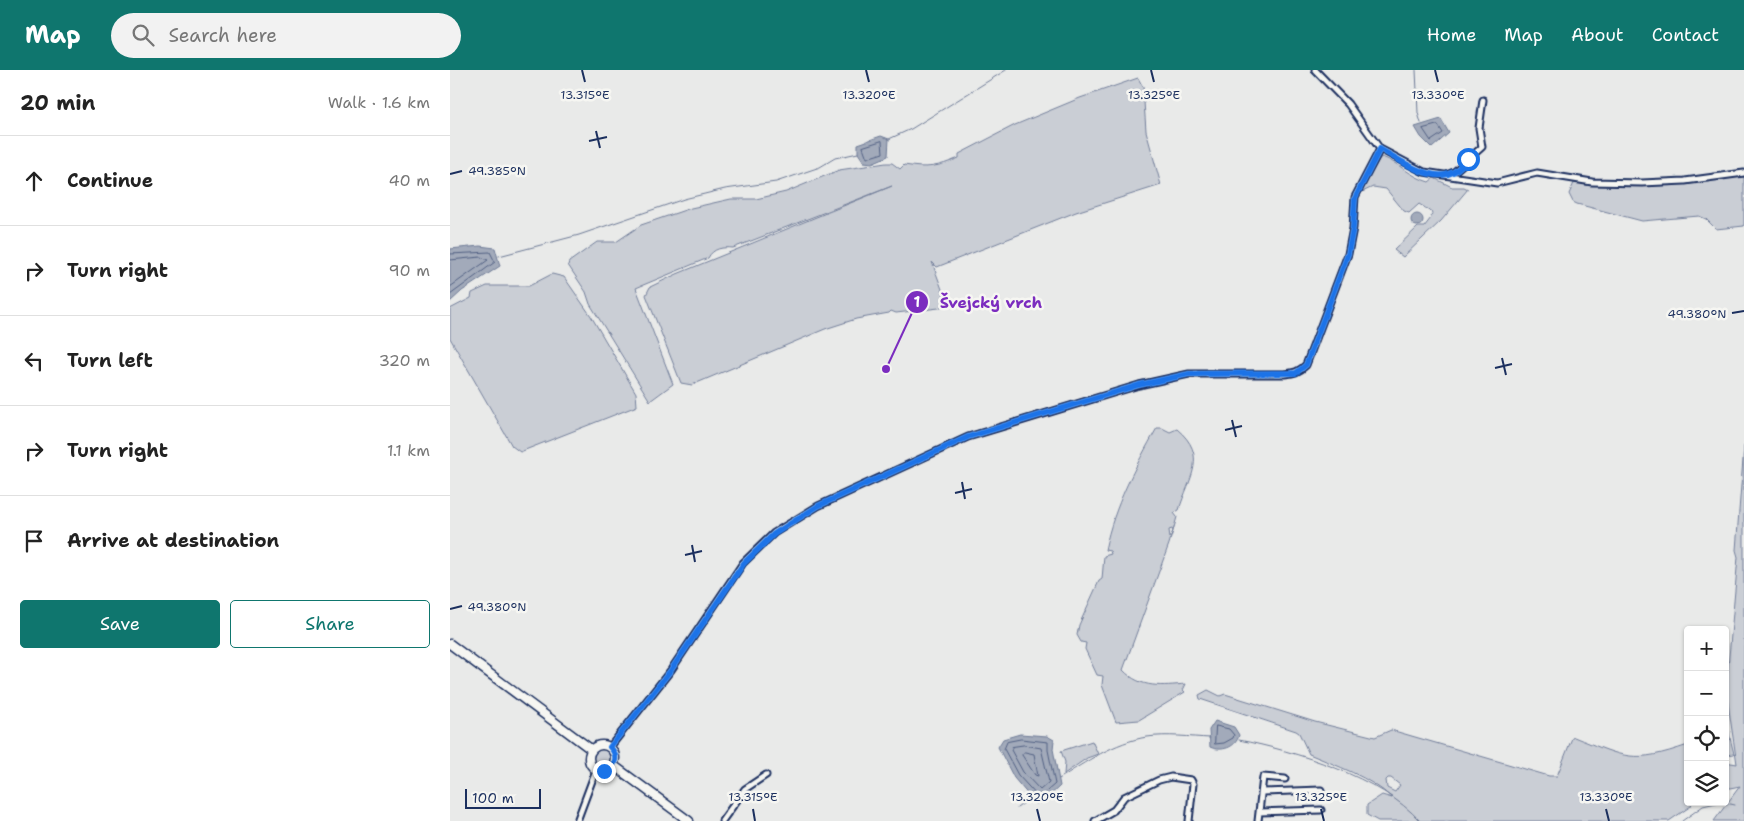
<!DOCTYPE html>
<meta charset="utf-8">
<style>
:root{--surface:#fff;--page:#f2f2f2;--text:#222;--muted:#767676;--line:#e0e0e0;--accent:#0f766e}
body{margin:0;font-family:"Shantell Sans",sans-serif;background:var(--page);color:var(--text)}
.controls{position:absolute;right:15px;bottom:15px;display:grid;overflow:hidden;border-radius:5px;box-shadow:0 1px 4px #0004}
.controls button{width:45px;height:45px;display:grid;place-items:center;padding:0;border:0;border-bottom:1px solid var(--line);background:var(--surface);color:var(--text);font:25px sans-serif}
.scale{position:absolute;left:15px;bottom:12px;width:76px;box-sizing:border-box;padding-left:5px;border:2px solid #1b2f5e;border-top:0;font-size:14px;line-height:18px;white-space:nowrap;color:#1b2f5e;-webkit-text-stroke:4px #f6f6f2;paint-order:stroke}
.stop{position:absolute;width:15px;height:15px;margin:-11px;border:4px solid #1a73e8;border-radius:50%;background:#fff}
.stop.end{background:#1a73e8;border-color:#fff;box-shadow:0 1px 5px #0008}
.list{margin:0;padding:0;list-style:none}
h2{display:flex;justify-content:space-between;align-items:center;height:65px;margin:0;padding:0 20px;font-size:21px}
h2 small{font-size:16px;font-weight:400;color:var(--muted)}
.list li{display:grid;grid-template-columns:32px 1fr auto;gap:15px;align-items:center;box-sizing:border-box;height:90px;padding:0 20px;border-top:1px solid var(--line)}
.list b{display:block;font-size:19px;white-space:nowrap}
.list em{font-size:16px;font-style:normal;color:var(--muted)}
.actions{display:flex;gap:10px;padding:15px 20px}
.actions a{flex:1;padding:11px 0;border:1px solid var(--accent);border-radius:5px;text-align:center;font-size:18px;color:var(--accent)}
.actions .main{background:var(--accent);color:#fff}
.icon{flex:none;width:28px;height:28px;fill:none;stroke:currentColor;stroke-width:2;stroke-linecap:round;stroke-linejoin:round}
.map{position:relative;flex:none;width:1294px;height:751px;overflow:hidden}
header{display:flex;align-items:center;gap:30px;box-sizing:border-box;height:70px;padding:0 25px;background:var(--accent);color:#fff}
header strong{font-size:24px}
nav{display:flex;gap:28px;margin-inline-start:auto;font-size:18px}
.search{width:350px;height:45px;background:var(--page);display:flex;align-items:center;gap:12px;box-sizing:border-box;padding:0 18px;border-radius:28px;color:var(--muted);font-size:19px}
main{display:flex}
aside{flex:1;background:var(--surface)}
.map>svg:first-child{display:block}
.green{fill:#caced5;stroke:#727e9a;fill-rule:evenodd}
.water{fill:#a2aaba;stroke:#6c7995}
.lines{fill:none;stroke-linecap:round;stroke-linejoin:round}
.shore{stroke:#516083;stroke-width:1}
.stream{stroke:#6c7995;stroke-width:1}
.minor-casing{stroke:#1b2f5e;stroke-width:9}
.primary-casing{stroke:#1b2f5e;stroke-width:11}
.minor{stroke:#f6f6f2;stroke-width:5}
.primary{stroke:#f6f6f2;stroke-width:8}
.route{stroke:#1a73e8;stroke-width:6}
.ticks{fill:none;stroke:#1b2f5e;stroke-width:2}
.ticks-label{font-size:12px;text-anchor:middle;fill:#1b2f5e;stroke:#f6f6f2;stroke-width:5;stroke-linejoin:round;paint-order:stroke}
.leader{fill:none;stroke:#7b2cbf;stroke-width:2}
.callout-dot{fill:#7b2cbf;stroke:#f6f6f2;stroke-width:2}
.mark-label{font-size:15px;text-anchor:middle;font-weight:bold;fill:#fff}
.callout-label{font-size:16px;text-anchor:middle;font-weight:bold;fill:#7b2cbf;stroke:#f6f6f2;stroke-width:5;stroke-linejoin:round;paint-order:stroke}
</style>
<header>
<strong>Map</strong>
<div class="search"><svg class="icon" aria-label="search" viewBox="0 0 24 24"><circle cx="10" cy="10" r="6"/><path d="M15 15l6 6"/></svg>Search here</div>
<nav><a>Home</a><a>Map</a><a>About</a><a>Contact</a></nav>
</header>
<main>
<aside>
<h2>20 min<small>Walk · 1.6 km</small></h2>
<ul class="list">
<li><svg class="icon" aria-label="ahead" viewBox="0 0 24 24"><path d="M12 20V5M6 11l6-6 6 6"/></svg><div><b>Continue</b></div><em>40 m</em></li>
<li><svg class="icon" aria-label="right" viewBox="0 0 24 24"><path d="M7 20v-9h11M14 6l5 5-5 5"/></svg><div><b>Turn right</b></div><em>90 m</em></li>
<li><svg class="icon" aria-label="left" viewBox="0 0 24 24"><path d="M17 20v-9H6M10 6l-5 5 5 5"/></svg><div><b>Turn left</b></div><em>320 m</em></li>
<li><svg class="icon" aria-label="right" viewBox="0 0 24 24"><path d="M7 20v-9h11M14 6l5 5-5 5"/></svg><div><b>Turn right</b></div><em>1.1 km</em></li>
<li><svg class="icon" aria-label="arrive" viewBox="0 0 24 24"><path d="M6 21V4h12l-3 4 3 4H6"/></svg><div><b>Arrive at destination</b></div></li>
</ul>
<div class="actions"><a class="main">Save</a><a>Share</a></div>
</aside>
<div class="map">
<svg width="1294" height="751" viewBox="0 0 1294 751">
<rect width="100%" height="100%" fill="#e9eae9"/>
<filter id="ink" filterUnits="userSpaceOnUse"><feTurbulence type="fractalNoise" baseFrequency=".02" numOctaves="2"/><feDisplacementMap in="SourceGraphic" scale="10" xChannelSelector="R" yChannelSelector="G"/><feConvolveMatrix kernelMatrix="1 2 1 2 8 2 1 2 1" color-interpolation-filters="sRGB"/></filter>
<g filter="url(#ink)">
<path class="green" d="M688,8L693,17L696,61L711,115L626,142L487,197L482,192L497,233L489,238L446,243L441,241L439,243L406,249L375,259L242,315L231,313L196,225L200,217L227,204L442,116L283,178C273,177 263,178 258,188L186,218L223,314L200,331L140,234L136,222L118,195L119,192L147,172H166L191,155L241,138L281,129H306L336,122L389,100L436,93H442L450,99L454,95C478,99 487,97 509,88V84L565,55L630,28Z
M932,87C949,93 961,107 979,112L984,108L1002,117H1014L1018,119L991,151L953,187L944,180L968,157H974L981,148L982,142L969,134L959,143L954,141L936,119L923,117L910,123L930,88Z
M1294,105V156L1266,159L1256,149L1249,146L1192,151L1127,134L1123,132L1119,124L1124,113C1183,118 1236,114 1294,105Z
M102,204L114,207L141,246L186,323L187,336L70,382L62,376L0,268V239L21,228L22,223L37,216H79Z
M707,358H712L720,362L727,359C759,386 739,407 729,440L724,443L727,447L723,461L722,459L719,460L720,468L723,461L719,474L673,600C691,619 712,616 736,614L733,620L735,622L689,650L666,652L652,615L653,606L647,605L635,579L636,573L631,572L627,565L629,555L649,511L652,509L654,486L661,484L660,481L655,480C664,436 685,397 707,358Z
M1294,376V751H1264L1290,716L1275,719V692L1287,694L1276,620L1288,487L1286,480Z
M758,620L770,626L775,624L865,652L925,667L941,660L1099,706H1107L1122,668L1124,667C1176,688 1183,694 1238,675V732H1242L1241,736L1219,751H928L917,745V735L932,725L942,728C920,707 887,696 859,684L849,663L846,661L750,629L749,625ZM938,708H941L950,715L945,722L937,718L936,710Z
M1278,660L1284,684L1275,685V661Z
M642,671L648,684L637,688L614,704L615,692L611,681Z
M142 688a10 10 0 1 1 20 0a10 10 0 1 1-20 0Z"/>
<path class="water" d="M991,49L999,63L982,78L971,67L965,57Z
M431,66L439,69L438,86L422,93L414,92L408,83V74Z
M961 150a6 6 0 1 1 12 0a6 6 0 1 1-12 0Z
M30,176L45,178L50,196L12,221L0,232V179Z
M765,651L784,657L789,665C786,678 771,682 760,677L759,660Z
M570,664L597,666L604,670L603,679L610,716L595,730L586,734L564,708L548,677L553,669Z"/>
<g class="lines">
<path class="shore" d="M988,55L993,63L981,71L973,59Z
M432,71L433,83L417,88L413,77Z
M0,184L40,182L45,192L0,225
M0,190L31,187L38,190L0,217
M766,656L779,659L784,665L783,668L774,673L765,674Z
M571,669L598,672V680L605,714L589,728L568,705L554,679L557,672Z
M574,675L591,678L599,712L590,720L573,702L561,680L562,677Z
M575,682L584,684L588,706L585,705L572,685Z"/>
<path class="stream" d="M966,0L968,43L971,53
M439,69L461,59L556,0
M49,186L129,165L234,129L275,119L326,112L370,97L385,88L408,83
M789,670C845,681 931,707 970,751
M609,709C635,692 665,672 697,667C718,664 739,667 760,668
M1271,732L1285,735
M567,738L581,728
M1232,751L1253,736L1270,732"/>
<g class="minor-casing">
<path id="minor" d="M930,79L974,102L1047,113L1087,103L1142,112L1192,113L1235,111L1294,103
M997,105L1004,102L1032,77L1029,58L1033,30
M160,677L221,600L293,493L324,463L368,436L518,367L689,315L739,304H835C844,303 849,302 856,295L898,184L903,158L905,127L930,79L898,34L865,0
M812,722L871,720
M809,742L871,740
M127,751L146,700
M272,751L295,719L316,705
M645,751L664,740L674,727L709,710L721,707L741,710L743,714L739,751
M808,751L813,707L835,709"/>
</g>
<g class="primary-casing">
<path id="primary" d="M0,574L142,680
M139 688a13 13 0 1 1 26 0a13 13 0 1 1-26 0Z
M163,695L239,751"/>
</g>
<use href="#minor" class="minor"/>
<use href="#primary" class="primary"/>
</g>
</g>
<g class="lines" filter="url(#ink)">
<path class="route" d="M154,701C166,697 169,686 160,677L221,600L294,493L324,464L368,436L518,367L689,315L739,304L846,303L856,295L898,184L903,158L905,128L930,79C948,89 982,114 1003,102C1008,100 1013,94 1018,89"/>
</g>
<path class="ticks" d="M132,0L135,12M416,0L419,12M701,0L704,12M985,0L988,12M146,61L150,78M139,71L157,67M0,104L12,101M1282,243L1294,241M1052,288L1056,305M1045,298L1062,294M782,350L786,367M775,360L792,356M512,412L515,429M505,423L522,419M242,475L245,492M235,485L252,481M0,539L12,536M303,739L305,751M587,739L590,751M871,739L874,751M1156,739L1159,751"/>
<g class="ticks-label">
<text x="135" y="29">13.315°E</text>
<text x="419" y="29">13.320°E</text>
<text x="704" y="29">13.325°E</text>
<text x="988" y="29">13.330°E</text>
<text x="47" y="105">49.385°N</text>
<text x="1247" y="248">49.380°N</text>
<text x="47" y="541">49.380°N</text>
<text x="303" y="731">13.315°E</text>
<text x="587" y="731">13.320°E</text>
<text x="871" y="731">13.325°E</text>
<text x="1156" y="731">13.330°E</text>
</g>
<path class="leader" d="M436 299L467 232"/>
<g class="callout-dot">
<circle cx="436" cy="299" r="5"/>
<circle cx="467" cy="232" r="12"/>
</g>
<g class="mark-label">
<text x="467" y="237">1</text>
</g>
<g class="callout-label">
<text x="541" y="238">Švejcký vrch</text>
</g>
</svg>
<div class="controls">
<button>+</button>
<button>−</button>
<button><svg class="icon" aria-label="locate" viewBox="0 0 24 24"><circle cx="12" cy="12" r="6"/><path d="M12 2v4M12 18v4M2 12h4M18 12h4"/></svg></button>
<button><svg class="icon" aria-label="layers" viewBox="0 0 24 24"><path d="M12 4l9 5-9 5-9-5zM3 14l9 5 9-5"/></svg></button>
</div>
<div class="scale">100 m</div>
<div class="stop" style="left:1018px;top:89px"></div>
<div class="stop end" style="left:154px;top:701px"></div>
</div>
</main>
